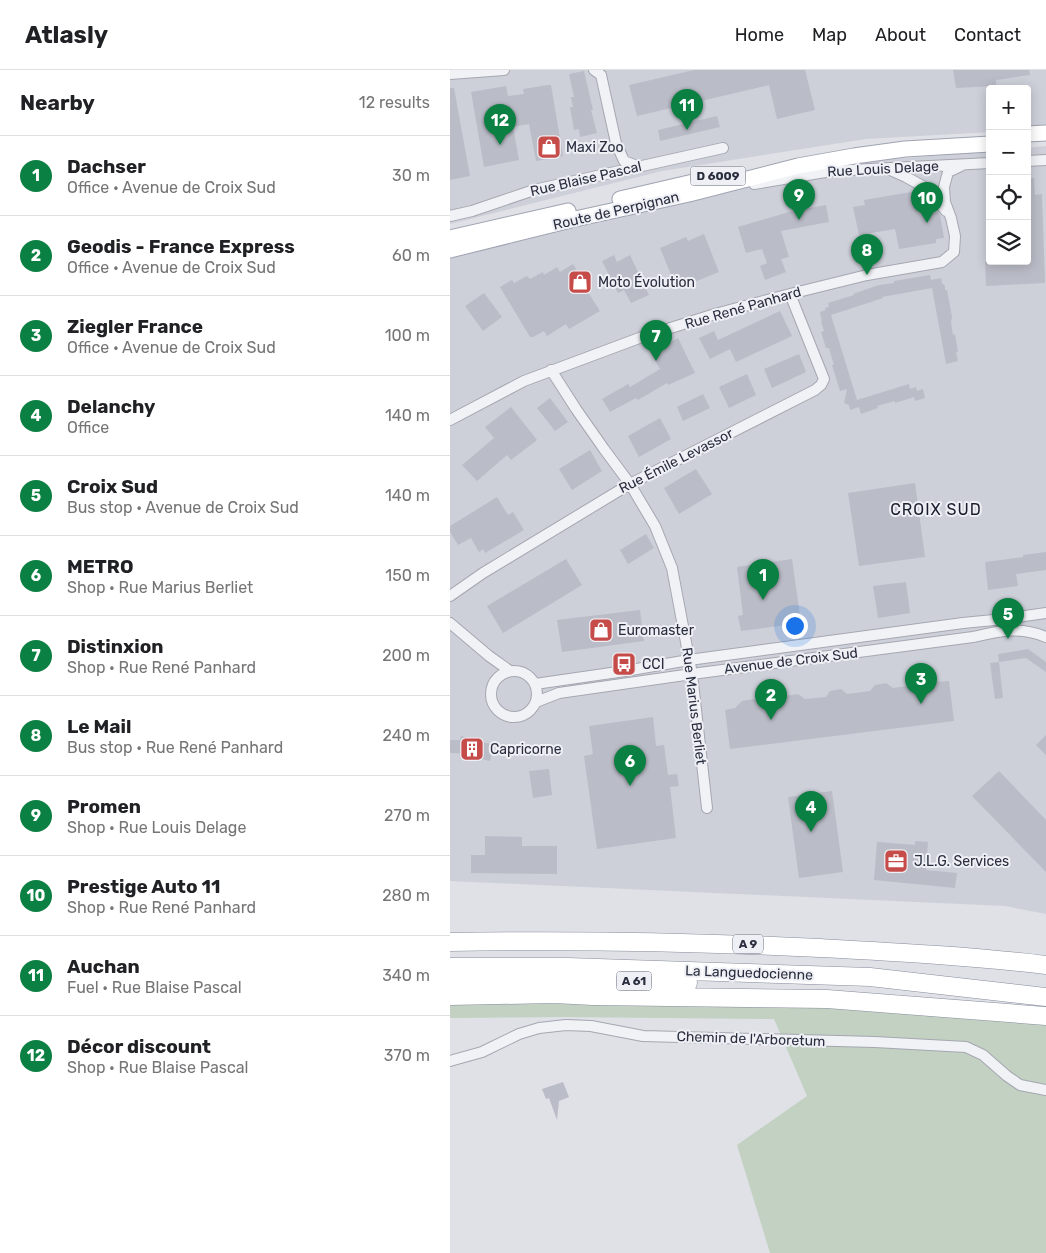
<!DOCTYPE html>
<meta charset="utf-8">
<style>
:root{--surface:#fff;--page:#f6f6f6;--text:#202124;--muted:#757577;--line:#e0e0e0;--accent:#0b8043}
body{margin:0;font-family:Rubik,sans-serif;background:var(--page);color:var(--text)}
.controls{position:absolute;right:15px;top:15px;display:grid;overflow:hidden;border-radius:5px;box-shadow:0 2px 12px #0003}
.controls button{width:45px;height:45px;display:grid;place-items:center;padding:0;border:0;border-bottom:1px solid var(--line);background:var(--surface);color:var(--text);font:25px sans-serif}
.you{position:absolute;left:344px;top:555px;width:18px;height:18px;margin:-12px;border:4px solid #fff;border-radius:50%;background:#1a73e8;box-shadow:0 0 0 8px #1a73e833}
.badge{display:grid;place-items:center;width:32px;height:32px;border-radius:50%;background:var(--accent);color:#fff;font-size:16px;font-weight:700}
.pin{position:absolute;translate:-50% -41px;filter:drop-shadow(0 1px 2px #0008)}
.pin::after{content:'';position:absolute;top:26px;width:18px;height:15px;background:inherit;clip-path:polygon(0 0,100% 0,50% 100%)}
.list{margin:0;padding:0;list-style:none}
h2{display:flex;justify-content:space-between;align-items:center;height:65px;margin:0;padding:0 20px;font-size:21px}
h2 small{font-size:16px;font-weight:400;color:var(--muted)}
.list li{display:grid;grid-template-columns:32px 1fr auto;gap:15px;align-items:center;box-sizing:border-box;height:80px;padding:0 20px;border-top:1px solid var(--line)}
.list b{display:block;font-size:19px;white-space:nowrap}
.list p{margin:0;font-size:16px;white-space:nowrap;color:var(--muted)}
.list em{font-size:16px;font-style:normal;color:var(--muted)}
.icon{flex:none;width:28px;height:28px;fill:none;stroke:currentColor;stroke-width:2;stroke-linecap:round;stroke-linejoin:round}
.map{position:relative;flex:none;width:596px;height:1183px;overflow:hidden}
header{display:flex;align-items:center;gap:30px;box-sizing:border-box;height:70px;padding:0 25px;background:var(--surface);border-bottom:1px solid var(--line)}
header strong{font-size:24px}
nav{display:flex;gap:28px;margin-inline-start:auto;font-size:18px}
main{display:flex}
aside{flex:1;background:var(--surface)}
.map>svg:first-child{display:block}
.built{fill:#cdd0d9}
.green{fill:#c2d1c1}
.building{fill:#babcc7}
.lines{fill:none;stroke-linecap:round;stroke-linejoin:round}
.street-casing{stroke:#a5a7b1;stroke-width:12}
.primary-casing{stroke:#9fa4b2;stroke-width:17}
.highway-casing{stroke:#878c9d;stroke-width:19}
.street{stroke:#f1f2f6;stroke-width:10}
.primary{stroke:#fff;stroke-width:15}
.highway{stroke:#fff;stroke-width:18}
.labels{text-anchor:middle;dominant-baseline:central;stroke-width:4;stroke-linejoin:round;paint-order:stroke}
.shield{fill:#eef0f5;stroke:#646875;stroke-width:1}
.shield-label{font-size:12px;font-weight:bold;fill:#292d3e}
.poi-label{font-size:14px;fill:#292d3e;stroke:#eef0f5;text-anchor:start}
.street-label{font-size:14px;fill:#292d3e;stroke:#eef0f5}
.quarter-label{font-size:16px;letter-spacing:1px;fill:#1b1e2e;stroke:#eef0f5}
</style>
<header>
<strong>Atlasly</strong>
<nav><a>Home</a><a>Map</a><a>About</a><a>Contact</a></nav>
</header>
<main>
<aside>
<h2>Nearby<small>12 results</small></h2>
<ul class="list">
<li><span class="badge">1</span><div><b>Dachser</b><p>Office · Avenue de Croix Sud</p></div><em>30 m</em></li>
<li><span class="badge">2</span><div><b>Geodis - France Express</b><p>Office · Avenue de Croix Sud</p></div><em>60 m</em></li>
<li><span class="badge">3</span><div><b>Ziegler France</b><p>Office · Avenue de Croix Sud</p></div><em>100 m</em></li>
<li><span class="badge">4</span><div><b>Delanchy</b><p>Office</p></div><em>140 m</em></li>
<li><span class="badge">5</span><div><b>Croix Sud</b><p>Bus stop · Avenue de Croix Sud</p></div><em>140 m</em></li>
<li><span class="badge">6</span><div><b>METRO</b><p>Shop · Rue Marius Berliet</p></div><em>150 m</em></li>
<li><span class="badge">7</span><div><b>Distinxion</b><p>Shop · Rue René Panhard</p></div><em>200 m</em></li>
<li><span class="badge">8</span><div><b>Le Mail</b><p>Bus stop · Rue René Panhard</p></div><em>240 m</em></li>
<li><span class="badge">9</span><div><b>Promen</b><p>Shop · Rue Louis Delage</p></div><em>270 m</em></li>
<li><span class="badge">10</span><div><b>Prestige Auto 11</b><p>Shop · Rue René Panhard</p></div><em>280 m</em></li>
<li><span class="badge">11</span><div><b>Auchan</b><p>Fuel · Rue Blaise Pascal</p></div><em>340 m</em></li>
<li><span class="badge">12</span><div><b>Décor discount</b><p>Shop · Rue Blaise Pascal</p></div><em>370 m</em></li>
</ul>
</aside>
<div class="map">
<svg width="596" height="1183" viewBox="0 0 596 1183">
<rect width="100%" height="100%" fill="#dfe1e7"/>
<path class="built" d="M0,0H596V58L577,60V19H540V62L416,69L212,101L0,154Z
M596,76V844L555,836L0,811V185L396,93L540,81V191H577V78Z"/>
<path class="green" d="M304,919L396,923L596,939V1183H320L287,1075L357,1026L324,949L113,947L0,948V920Z"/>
<path class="building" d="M244,0H355L365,40L327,49L319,15L187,46L179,15Z
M503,0H579L580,5L546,10V16L506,18Z
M134,1L143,40H141L147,63L130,67L129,59L124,60L120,37H123L121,27H124L119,4Z
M98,15H101L113,86L86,91L79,54L63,57L69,90L34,97L21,22L56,16L58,26L74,24L73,19Z
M0,18H4L20,106L0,110Z
M267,46L270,57L210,71L208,60Z
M577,108H584L585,125L592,124L595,213L536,216L535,191H577Z
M467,121L475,126L483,136L477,144L488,142L490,145L494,168L486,169V173L449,179L445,159L409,165L403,137L415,135L414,130Z
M376,135L379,152L331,161L339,187L331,189L336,202L315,210L310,196L317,193L312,179L296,183L288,157L339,142Z
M254,164L269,202L227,219L210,178L236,167L238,171Z
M164,185L167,192L180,185L199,225L181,233L174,220L168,223L152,191Z
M123,194L131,207L129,208L150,241L119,259L116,254L97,266L94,261L83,267H80L50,217L62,210L64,213L77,206L80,209L93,202L94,205L107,197L110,202Z
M480,205L481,210L491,208L492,213L495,216V220H497L502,247L501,252L503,265L505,264L508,282H506L508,291L496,294L482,218L432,227L433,228L381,245L407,330L459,314L460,319L466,317L467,321L473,319L475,328L465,331L464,327L445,333V331L427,336L428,338L411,344L409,337L400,340L399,335L394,333L397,319L390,321L382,295H384L379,278H376L371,262L374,261L371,252H372L370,242L376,240L375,238L379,237L378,233L404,225L403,224L429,215L444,213V211Z
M34,223L52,247L33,261L15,236Z
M330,241L342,266L286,292L280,279L260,289L249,268L264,261L268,270Z
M228,268L245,303L218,315L217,313L188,330L186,328L160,342L152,329L178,314L180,317L210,299L198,278L205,274L208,279Z
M349,284L356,302L322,318L314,299Z
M297,304L306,325L279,338L269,317Z
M253,324L260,338L233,351L227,337Z
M100,328L118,352L105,361L87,338Z
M61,337L87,370L61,390L57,385L27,411L12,395L44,368L35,357Z
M210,348L221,369L189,387L178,366Z
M140,380L152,401L122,420L109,399Z
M246,399L262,424L229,444L214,418Z
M465,413L475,487L409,496L398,423Z
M47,427L58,445L63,442L74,460L35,483L33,479L29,482L21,468L8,475L0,462V456Z
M196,464L204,478L178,494L170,480Z
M596,482V500L566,504L568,516L538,520L535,492L573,487V485Z
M116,489L132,515L53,563L37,536Z
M342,489L351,553L291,561L288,546L293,545L287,497Z
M456,512L460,543L428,548L423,516Z
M190,540L194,571L112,582L107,550Z
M578,579L596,592V602L576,588L549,592L548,584Z
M549,592L553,628L545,629L540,593Z
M481,607L487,612L499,611L504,651L280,679L275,640L285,638L292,631L304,629L311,635L330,633L335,626L348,624L355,629L376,627L380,621L391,619L397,624L420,621L425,615L436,613L443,618L464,615L470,609Z
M203,647L206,676L214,675L218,705L227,704L229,716L220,717L226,768L147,779L134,686L143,684L139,656Z
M596,665V685L586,675Z
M11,666L44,675L40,691L7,683H0V670H10Z
M99,699L102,725L83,728L79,701Z
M549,701L596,750V802L522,726Z
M382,721L393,802L349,808L338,727Z
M35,766L72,767V776H107V804L21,803V785H35Z
M465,771L478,772L476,800L507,803L505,818L424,810L427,772L465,775Z
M113,1012L119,1027L109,1031L107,1050L99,1028L96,1029L92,1019Z"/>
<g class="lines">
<g class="street-casing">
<path id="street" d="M144,0L151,5L166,73L174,91L187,96
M0,4L54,0
M577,91L596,90
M438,99L456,107L478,119L496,141
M304,114L381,101L540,93
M0,146L22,141L84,120L273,78
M101,300L126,339L154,379L180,414L205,456L222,498L242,604L257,738
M0,350L74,311L192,267L265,244L340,224L417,205L492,192L504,182L505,166L501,148L495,132L494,117L498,102L513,95
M0,526L33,503L180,414L365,320L371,315L374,309L340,224
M0,553L39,586L60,601
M41 624a23 23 0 1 1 46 0a23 23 0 1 1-46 0Z
M85,614L175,601L239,590L513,553L554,549L596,543
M86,632L109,623L242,604L523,567C550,561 568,556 596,567
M0,991L32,982L69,964L89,958L116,955L141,956L193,966L425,972L516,977L533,985L557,1006L570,1015L596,1020"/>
</g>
<g class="primary-casing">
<path id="primary" d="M577,64L596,63
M170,129L269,106
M0,168L118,141
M0,180L125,149L239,124L348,96L404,86L455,79L540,74"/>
</g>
<g class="highway-casing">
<path id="highway" d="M0,872C124,870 247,872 370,878C445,882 521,886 596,895
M0,897H118L420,907L596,927
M0,911L45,909L238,913
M0,926L104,924L143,926L377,929L596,946"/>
</g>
<use href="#street" class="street"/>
<use href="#primary" class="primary"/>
<use href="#highway" class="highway"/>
</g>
<defs>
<g id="shop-square" transform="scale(1.25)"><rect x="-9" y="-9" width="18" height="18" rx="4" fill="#c64c4a" stroke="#eef0f5"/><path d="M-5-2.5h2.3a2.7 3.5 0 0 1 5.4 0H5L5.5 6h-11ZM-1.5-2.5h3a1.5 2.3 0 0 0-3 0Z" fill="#fff"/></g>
<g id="bus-square" transform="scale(1.25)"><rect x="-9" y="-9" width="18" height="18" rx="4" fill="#c64c4a" stroke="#eef0f5"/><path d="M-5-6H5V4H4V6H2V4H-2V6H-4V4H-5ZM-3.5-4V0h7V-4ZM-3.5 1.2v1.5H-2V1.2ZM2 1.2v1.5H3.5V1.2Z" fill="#fff"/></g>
<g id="building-square" transform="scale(1.25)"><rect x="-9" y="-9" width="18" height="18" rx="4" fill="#c64c4a" stroke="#eef0f5"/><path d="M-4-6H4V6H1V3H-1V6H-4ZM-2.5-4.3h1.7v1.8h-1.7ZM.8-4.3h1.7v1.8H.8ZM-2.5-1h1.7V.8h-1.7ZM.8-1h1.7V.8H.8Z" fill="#fff"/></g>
<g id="office-square" transform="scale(1.25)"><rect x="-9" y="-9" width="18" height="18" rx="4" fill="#c64c4a" stroke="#eef0f5"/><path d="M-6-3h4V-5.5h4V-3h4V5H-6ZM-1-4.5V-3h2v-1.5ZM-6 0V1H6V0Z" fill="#fff"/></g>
</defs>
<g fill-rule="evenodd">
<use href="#shop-square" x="99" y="77"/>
<use href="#shop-square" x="130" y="212"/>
<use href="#shop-square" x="151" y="560"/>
<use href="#bus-square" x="174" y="594"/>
<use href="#building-square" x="22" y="679"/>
<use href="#office-square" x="446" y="791"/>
</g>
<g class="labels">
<g class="shield">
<rect x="240.5" y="96.5" width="55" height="19" rx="4"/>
<rect x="283" y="864.5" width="30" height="19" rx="4"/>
<rect x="166.5" y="901.5" width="35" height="19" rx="4"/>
</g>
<g class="shield-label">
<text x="268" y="106">D 6009</text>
<text x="298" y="874">A 9</text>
<text x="184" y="911">A 61</text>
</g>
<g class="poi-label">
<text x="116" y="77">Maxi Zoo</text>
<text x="148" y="212">Moto Évolution</text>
<text x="168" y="560">Euromaster</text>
<text x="192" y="594">CCI</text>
<text x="40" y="679">Capricorne</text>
<text x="464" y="791">J.L.G. Services</text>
</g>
<g class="street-label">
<text transform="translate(433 99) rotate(-3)">Rue Louis Delage</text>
<text transform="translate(136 109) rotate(-13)">Rue Blaise Pascal</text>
<text transform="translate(166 141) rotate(-13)">Route de Perpignan</text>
<text transform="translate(293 238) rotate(-16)">Rue René Panhard</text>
<text transform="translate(226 391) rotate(-27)">Rue Émile Levassor</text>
<text transform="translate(341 591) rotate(-7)">Avenue de Croix Sud</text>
<text transform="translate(244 636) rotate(83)">Rue Marius Berliet</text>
<text transform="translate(299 903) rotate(2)">La Languedocienne</text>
<text transform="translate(301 969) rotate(2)">Chemin de l'Arboretum</text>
</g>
<g class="quarter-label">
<text x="486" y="439">CROIX SUD</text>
</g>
</g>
</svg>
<div class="controls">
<button>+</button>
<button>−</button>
<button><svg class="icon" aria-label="locate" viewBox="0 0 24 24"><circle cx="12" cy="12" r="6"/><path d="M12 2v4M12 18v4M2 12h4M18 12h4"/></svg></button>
<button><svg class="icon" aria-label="layers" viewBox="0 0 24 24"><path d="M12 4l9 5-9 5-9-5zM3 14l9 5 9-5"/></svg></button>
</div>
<div class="you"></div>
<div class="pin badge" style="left:313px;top:530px">1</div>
<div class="pin badge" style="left:321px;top:650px">2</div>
<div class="pin badge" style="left:471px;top:634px">3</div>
<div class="pin badge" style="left:361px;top:762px">4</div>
<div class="pin badge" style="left:558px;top:569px">5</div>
<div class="pin badge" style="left:180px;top:716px">6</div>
<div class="pin badge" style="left:206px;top:291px">7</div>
<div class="pin badge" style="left:417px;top:205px">8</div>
<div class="pin badge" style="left:349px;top:150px">9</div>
<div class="pin badge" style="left:477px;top:153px">10</div>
<div class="pin badge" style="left:237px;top:60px">11</div>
<div class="pin badge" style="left:50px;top:75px">12</div>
</div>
</main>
